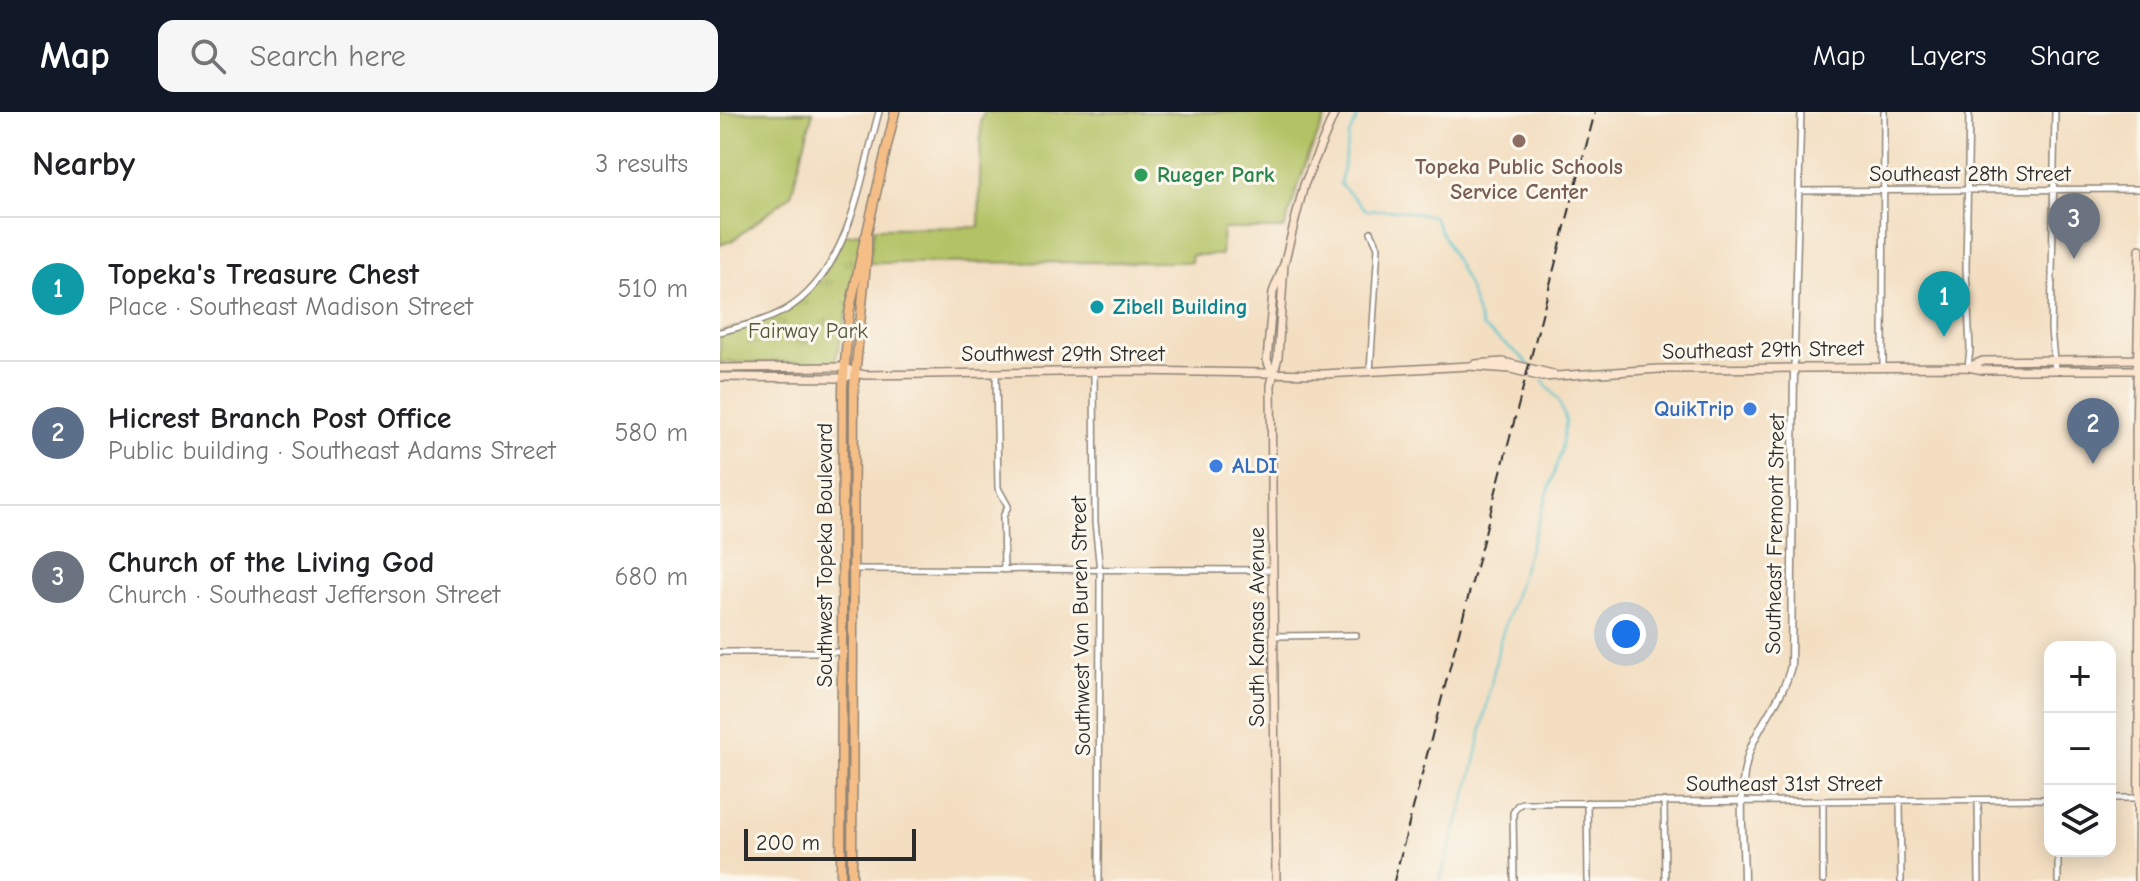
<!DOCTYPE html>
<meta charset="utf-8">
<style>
:root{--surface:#fff;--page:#f6f6f6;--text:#202124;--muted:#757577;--line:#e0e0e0;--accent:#111827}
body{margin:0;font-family:"Comic Neue",sans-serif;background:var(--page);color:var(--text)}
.controls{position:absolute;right:24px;bottom:24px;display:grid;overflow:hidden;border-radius:16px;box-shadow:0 4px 20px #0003}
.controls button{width:72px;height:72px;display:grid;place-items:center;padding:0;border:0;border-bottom:2px solid var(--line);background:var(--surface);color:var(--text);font:40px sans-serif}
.scale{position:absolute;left:24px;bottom:20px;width:172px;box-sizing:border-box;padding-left:8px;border:4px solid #2b2b2b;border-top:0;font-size:22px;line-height:28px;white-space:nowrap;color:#2b2b2b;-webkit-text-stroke:6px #fbf7ec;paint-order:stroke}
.you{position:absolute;left:906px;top:522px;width:28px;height:28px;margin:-20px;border:6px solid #fff;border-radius:50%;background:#1a73e8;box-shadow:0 0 0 12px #1a73e833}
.badge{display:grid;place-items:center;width:52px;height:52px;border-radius:50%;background:var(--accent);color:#fff;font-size:26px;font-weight:700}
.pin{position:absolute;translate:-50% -66px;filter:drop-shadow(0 2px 4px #0008)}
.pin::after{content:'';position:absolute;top:42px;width:28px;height:24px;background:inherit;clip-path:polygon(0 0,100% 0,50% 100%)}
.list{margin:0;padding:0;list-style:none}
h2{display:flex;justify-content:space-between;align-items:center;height:104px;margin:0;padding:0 32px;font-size:34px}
h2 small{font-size:26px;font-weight:400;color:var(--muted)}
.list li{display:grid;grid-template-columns:52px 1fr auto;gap:24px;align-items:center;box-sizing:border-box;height:144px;padding:0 32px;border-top:2px solid var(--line)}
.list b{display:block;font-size:30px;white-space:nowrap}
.list p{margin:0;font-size:26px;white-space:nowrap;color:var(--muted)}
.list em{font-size:26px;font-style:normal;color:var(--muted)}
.icon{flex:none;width:44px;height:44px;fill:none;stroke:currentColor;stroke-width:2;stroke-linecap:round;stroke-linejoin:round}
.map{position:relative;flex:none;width:1420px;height:769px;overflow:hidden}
header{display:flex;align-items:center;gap:48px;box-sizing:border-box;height:112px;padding:0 40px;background:var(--accent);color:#fff}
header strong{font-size:38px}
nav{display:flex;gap:44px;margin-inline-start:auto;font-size:28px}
.search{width:560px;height:72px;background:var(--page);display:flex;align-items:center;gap:20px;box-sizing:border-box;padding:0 28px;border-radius:16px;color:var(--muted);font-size:30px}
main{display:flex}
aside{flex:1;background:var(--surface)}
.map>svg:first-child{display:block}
.grass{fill:#b3c265;stroke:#6f7648;stroke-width:2}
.park{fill:url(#park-tufts);stroke:#6f7648;stroke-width:2}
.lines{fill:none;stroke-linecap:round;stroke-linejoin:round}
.stream{stroke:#57c3ce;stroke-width:2}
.minor-casing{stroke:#8f8476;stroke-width:8}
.tertiary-casing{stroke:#8f8476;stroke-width:9}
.secondary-casing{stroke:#8f8476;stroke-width:10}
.primary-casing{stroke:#8f8476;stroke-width:11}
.minor{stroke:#fff;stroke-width:5}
.tertiary{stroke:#fff;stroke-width:6}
.secondary{stroke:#fbe5cf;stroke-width:7}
.primary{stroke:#f6be87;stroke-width:8}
.rail{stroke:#2b2b2b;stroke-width:2;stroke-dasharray:12 6;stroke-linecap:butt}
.education-dot{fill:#8d6e63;stroke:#fbf7ec;stroke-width:3}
.leisure-dot{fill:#2e9e5b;stroke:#fbf7ec;stroke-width:3}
.culture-dot{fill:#0f9aa8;stroke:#fbf7ec;stroke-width:3}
.shop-dot{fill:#3f7fe0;stroke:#fbf7ec;stroke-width:3}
.labels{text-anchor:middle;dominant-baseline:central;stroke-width:6;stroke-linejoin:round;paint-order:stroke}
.education-label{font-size:22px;font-weight:bold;fill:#785e54;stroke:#fbf7ec}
.street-label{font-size:22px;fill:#2b2b2b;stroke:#fbf7ec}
.leisure-label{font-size:22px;font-weight:bold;fill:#27864d;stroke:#fbf7ec;text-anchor:start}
.culture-label{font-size:22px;font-weight:bold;fill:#0d838f;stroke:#fbf7ec;text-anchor:start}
.park-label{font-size:22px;fill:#54583c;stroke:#fbf7ec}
.shop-label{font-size:22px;font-weight:bold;fill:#366cbe;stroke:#fbf7ec;text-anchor:end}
</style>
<header>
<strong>Map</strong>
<div class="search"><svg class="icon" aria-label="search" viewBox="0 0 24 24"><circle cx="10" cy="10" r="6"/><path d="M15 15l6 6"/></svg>Search here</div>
<nav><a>Map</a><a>Layers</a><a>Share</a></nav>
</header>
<main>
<aside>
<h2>Nearby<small>3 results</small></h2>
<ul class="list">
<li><span class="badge" style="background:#0f9aa8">1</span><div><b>Topeka's Treasure Chest</b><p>Place · Southeast Madison Street</p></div><em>510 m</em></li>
<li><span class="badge" style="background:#5c6f8a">2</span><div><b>Hicrest Branch Post Office</b><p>Public building · Southeast Adams Street</p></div><em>580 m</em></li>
<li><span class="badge" style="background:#6b7280">3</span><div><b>Church of the Living God</b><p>Church · Southeast Jefferson Street</p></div><em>680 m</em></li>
</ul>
</aside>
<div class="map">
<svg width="1420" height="769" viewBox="0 0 1420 769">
<defs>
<pattern id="park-tufts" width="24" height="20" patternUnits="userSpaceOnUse" patternTransform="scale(2)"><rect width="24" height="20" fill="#b3c265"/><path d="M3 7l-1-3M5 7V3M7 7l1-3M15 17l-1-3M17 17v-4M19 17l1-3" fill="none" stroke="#929e53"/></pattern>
</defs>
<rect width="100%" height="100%" fill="#fbf7ec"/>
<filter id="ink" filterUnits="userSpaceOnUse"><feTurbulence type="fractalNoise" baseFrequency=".0125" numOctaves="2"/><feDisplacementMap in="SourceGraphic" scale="16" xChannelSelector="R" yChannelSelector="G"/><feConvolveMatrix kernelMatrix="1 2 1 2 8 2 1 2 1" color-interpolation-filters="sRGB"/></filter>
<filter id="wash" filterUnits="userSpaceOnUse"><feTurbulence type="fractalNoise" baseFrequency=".006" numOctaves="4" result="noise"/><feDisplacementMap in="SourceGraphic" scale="32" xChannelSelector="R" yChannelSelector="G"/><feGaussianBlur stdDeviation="1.8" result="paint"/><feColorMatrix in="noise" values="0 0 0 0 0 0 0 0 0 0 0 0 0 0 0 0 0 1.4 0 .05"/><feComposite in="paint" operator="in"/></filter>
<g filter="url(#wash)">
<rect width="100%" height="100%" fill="#f3dec1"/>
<path class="grass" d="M0,0H93L71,83L13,128L0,133Z
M264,0H608L588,45L564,117H503L501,143H472L471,150L149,151L154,116L259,115L261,7Z"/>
<path class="park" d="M147,120L115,250L0,251V220C66,203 94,185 125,123Z"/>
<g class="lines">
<path class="stream" d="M640,0L629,23L620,72L646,98H676L713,104L747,171L762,215L802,245L810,254
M720,769L754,655L780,529L840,343L846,309L838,287L822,268"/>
</g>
</g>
<g filter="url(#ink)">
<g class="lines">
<g class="minor-casing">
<path id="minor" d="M1335,0L1331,218L1335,258
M1080,79L1420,77
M0,220C22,214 43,210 64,199C130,161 140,67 159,0
M1163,255L1164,0
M1248,255L1250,237L1246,156L1249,0
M1074,256L1081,0
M374,259L375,410L380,459L379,769
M650,259L658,135L651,120
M276,261L278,376L288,394L283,405L284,458
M131,457L553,458
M555,524L636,523
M0,540H124
M1390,686H1418
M1180,687L1181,769
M1258,688L1259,769
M944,689L945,769
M867,690L868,769
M1338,739V769
M794,769L793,701L797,694L802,691L1330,687
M1103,769V690"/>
</g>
<g class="tertiary-casing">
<path id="tertiary" d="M1024,769C1024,729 1016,675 1030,638C1041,608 1063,587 1071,554L1074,256"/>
</g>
<g class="secondary-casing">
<path id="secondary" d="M755,252L783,250L833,262
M1248,255L1263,249L1418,247
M0,256L124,255L135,261L145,263L412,259L604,262L749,254L791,257L822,265L939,257L1248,255L1263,258H1420
M552,261L547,248L553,180L564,152L584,73L615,0
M0,265L124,266L129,264
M556,769L551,273L558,245L564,152
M1418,769L1420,454L1417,430L1416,319L1420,137"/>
</g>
<g class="primary-casing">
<path id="primary" d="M121,769L123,275L129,202L145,125
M132,769L134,275L147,141V120L175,0"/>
</g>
<use href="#minor" class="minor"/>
<use href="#tertiary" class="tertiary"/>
<use href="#secondary" class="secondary"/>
<use href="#primary" class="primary"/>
<path class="rail" d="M674,769L875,0"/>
</g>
</g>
<circle class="education-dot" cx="799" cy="29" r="8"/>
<circle class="leisure-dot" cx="421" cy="63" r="8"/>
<circle class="culture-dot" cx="377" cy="195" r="8"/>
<g class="shop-dot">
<circle cx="1030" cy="297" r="8"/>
<circle cx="496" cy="354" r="8"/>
</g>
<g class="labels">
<g class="education-label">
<text x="799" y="55">Topeka Public Schools<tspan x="799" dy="25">Service Center</tspan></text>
</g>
<g class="street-label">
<text x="1250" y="62">Southeast 28th Street</text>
<text transform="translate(1043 238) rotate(-1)">Southeast 29th Street</text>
<text x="343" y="242">Southwest 29th Street</text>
<text transform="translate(1055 422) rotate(-89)">Southeast Fremont Street</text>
<text transform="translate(105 443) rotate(-90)">Southwest Topeka Boulevard</text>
<text transform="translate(361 514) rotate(-91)">Southwest Van Buren Street</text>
<text transform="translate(537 515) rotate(-90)">South Kansas Avenue</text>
<text x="1064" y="672">Southeast 31st Street</text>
</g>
<g class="leisure-label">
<text x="437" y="63">Rueger Park</text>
</g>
<g class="culture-label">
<text x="393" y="195">Zibell Building</text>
</g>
<g class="park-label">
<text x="88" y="219">Fairway Park</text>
</g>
<g class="shop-label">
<text x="1014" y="297">QuikTrip</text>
<text x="512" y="354" text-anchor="start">ALDI</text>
</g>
</g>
</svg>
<div class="controls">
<button>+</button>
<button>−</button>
<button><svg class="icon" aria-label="layers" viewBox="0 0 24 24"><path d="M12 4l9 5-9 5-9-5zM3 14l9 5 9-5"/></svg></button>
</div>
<div class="scale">200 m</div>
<div class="you"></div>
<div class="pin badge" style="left:1224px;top:225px;background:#0f9aa8">1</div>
<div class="pin badge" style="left:1373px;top:352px;background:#5c6f8a">2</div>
<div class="pin badge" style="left:1354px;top:147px;background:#6b7280">3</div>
</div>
</main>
